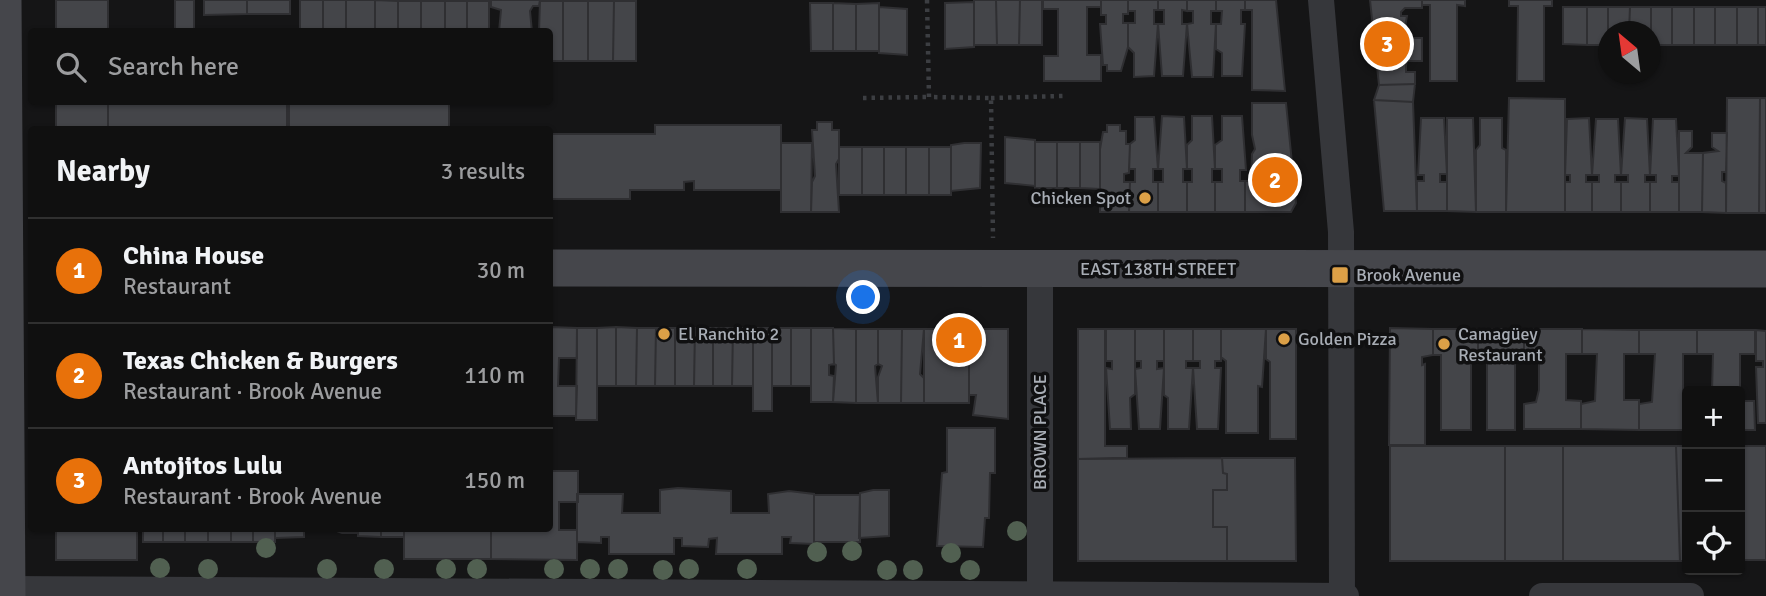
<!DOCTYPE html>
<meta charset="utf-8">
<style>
:root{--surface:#101010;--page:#1e1e1e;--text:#f1f3f6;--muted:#9c9d9f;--line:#303030;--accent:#7c3aed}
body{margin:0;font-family:Signika,sans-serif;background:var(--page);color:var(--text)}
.controls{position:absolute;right:21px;bottom:21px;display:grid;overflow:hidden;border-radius:7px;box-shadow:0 2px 5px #0004}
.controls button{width:63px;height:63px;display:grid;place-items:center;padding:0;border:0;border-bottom:2px solid var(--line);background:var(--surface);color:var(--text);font:35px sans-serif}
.compass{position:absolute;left:1598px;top:21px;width:63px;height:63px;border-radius:50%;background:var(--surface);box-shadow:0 2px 5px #0004;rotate:331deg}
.you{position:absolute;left:864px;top:298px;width:24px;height:24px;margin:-18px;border:5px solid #fff;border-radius:50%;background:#1a73e8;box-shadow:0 0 0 10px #1a73e833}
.badge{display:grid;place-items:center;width:46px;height:46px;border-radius:50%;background:var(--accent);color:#fff;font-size:23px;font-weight:700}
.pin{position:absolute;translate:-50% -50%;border:4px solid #fff;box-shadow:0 2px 7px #0006}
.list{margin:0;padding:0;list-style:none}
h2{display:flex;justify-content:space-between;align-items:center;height:91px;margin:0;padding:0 28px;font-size:30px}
h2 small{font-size:23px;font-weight:400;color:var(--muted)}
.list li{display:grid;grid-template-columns:46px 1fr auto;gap:21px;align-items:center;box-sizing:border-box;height:105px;padding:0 28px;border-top:2px solid var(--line)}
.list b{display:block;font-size:26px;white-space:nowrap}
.list p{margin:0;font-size:23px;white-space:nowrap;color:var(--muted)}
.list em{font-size:23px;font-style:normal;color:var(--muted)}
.icon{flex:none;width:38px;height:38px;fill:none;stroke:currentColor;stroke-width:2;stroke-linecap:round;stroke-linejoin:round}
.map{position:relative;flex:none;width:1766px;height:596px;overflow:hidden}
.search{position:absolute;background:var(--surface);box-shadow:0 2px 5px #0004;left:28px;top:28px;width:525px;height:77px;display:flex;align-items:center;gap:18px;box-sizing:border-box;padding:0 24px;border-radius:7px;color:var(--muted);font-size:26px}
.panel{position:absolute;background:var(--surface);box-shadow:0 2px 5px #0004;left:28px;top:126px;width:525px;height:406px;border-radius:7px}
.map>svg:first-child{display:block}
.building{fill:#444549;stroke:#2f2f32;stroke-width:2}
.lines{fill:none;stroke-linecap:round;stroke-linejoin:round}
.path{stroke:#3c3e42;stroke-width:4.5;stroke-dasharray:3.5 5;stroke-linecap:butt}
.street{stroke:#36373b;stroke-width:26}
.secondary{stroke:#45464b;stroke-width:37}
.tree{fill:#516051}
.poi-dot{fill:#dca047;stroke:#101011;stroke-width:2.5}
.labels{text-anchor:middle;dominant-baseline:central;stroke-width:7;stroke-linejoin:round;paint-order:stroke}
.poi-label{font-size:18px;fill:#a8adb5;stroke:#101011;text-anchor:start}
.street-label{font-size:18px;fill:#a8adb5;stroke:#101011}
</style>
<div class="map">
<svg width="1766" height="596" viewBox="0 0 1766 596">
<rect width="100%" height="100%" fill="#151516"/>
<path class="building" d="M56,0H108V32H56Z
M175,0H194V32H175Z
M204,0H247V14L204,15Z
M247,0H290V14H247Z
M300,0H323V32H300Z
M323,0H346V32H323Z
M346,0H375V32H346Z
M375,0L398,1V32H375Z
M491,0H540L539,6H533L530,11L532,32H499L501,10L491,7Z
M974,0H996L997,45H974Z
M996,0H1020L1019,45H997Z
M1020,0H1042V45H1019Z
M1043,0H1101V7H1087V55H1101V81H1044V56H1058V9H1043Z
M1101,0H1128V14H1123V23H1128V47L1121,71H1107V65H1103L1100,24H1106V15H1101Z
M1128,0H1158V10H1154V24H1158L1154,76L1134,77V53L1128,47V23H1135V11H1128Z
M1158,0H1187V11L1182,10V24H1187L1183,76H1162L1158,24H1164V10H1158Z
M1187,0H1216V11H1211V24H1216L1213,77H1192L1187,24L1193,23V11H1187Z
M1216,0H1245V10H1241V24H1245L1242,76H1222V53L1216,49V24H1221L1222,11H1216Z
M1245,0H1276L1285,91L1252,90V10H1245Z
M1370,0H1422V8H1405L1401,12V16H1407L1404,33L1408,38H1422V61H1407L1406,65V72H1415V84L1379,85Z
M1422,0H1465V6L1457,5V81H1430V5H1422Z
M1509,0H1552V6H1544V81H1517L1518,6H1509Z
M398,1H421V32H398Z
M421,1H445V32H421Z
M445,1H467V32H445Z
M467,1H489V32H467Z
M540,1H563V61H550V32H539Z
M563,1H588V61H563Z
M588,1H614L613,61H588Z
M614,1H636V61H613Z
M974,2V47L945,49V3Z
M810,3H833V51H811Z
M833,3L856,4V51H833Z
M879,3V51H856V4Z
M879,7L907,9V55L879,53Z
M1563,7H1587V45L1563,44Z
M1587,7H1608V45H1587Z
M1608,7H1630L1629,32H1608V45Z
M1630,7H1651V45L1650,32H1629Z
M1651,7H1672V45H1651Z
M1672,7H1694V45H1672Z
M1694,7H1715V45H1694Z
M1715,7H1737V45H1715Z
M1737,7H1758V45H1737Z
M1758,7H1766V45H1758Z
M1415,84L1413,102L1374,100L1379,85Z
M1509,98L1565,99V212H1506Z
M1727,98H1760L1759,213H1726Z
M1760,98H1766V213H1759Z
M1374,100L1413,102L1417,211H1384Z
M56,102H108V130H56Z
M108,102H287V130H108Z
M289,102H449V130H289Z
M1252,103H1286L1296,203L1291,212H1245V181H1251L1252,154L1255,149L1252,135Z
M1162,116L1184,117L1187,169H1183V182H1187V212H1158V182H1163V169H1158Z
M1192,116H1212L1215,169H1212V182H1215V212H1187V182H1192V169H1187V145L1192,140Z
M1222,116H1242L1246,170H1240V181H1245V212H1215V182H1222V169H1215V145L1222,140Z
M1135,117H1154L1158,169H1153V182H1158V212H1129L1130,182H1135V169H1129L1130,144L1135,140Z
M1421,118H1444L1447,174H1440V182H1447V211H1417V181H1424V175H1418Z
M1447,118H1473L1476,212L1447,211Z
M1480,118H1502V148L1506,150V212H1476V150L1480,145Z
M1589,118L1592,175H1586V182H1592V212H1565V182H1570V175H1565L1567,119Z
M1625,118L1647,119L1650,175H1645V182H1650V212H1621V182H1628V175H1621Z
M1596,119H1618L1621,175H1615V182H1621V212H1592V182H1599V175H1592Z
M1653,119H1676L1679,176H1672V182H1679V212H1650V182H1656V175H1650Z
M817,122H832V130H839V159L836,164L839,212H811L812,182L815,176L812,130H817Z
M655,125H781V190H694V181L684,182V190H630V199H550V134H655Z
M1107,125H1120V131H1126V144H1130L1129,173L1124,174V182H1130L1129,212H1100V149L1103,132H1107Z
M1679,131H1692V147L1686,153H1703L1702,212H1679Z
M1712,133H1727L1726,172H1722V181L1726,183V213L1702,212L1703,153L1718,151L1712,147Z
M1005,137L1035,140V186L1005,183Z
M1035,142H1057V188H1035Z
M1057,142H1080V188H1057Z
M1080,142H1100V189L1080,188Z
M781,143H812L811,212H781Z
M964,143H981L980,188L951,191V145Z
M839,147H862V195H839Z
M862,147H884V195H862Z
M884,147H906V195H884Z
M906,147H929V195H906Z
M929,147H951V195H929Z
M550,327L577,328V358H559L558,386H577L576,416H550Z
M616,327V386H597V328Z
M616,327L637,328L636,386H616Z
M577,328H597V420H576Z
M637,328H656L655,386H636Z
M656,328H675V386H655Z
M675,328H695L694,386H675Z
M695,328H713V386H694Z
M713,328H733L732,386H713Z
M733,328H753V386H732Z
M753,328H772V411H753Z
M772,328H791V386H772Z
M791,328H811V386H791Z
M811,328H833L834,364L829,365V375L834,376L833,402H811Z
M833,328L856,329V403L833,402L836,365L834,364Z
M1390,328L1433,329V355L1422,357V365L1425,364V445H1389Z
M856,329H878V364L875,366L878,403H856Z
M878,329H902L901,403H878V377L882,366L878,364Z
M902,329H924L920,374L924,378V403H901Z
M924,329H969V403H924Z
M969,329H1008V419L973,415L976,395H969Z
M1078,329H1105V446H1127V458L1078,459Z
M1106,329H1135V394L1130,398L1131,429H1110L1106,368L1112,369V361H1106Z
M1135,329H1164V361H1157V369L1164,368L1160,429H1139L1135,369L1141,368V361H1135Z
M1164,329H1193V361H1186V368H1193L1189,429H1168V398L1164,395Z
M1193,329H1221V361H1215V368H1221L1218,429H1197L1193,368H1200V361H1193Z
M1221,329H1266L1262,387L1258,386V433H1226V361L1221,357Z
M1266,329H1296V439H1270V362L1266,359Z
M1433,329H1478V354L1467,355V364H1471V430H1441V355H1433Z
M1478,329H1524V354L1512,357V364H1515V430H1487V354H1478Z
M1524,329H1582V354H1566V400L1581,401V429H1524V404L1536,402L1539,390V354H1524Z
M1582,329L1639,330V354H1624V400H1639V430L1581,429V404L1595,401L1597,354H1582Z
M1639,330H1697V354H1683V400L1687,401V430H1639V404L1652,402L1655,354H1639Z
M1697,330H1755V354H1740V401H1754L1755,430H1740V391H1712L1713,354H1697Z
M1756,330L1766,331V423H1758L1756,367H1763V361H1756Z
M947,428H995V473H990L989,518H985L983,547L937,546L942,473L947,472Z
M1390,446H1505V561H1390Z
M1505,446H1563V561H1505Z
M1563,446H1676L1680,561H1563Z
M1676,446H1687V561H1680Z
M1740,446H1766V560H1740Z
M1222,458H1295L1296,561H1227V527H1213V490H1227V474L1223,473Z
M1222,458L1223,473L1227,474V490H1213V527H1227V561H1078V459Z
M550,471H578V502H559V530H577V560L491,559V530L550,528Z
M678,488L731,491V513H769L768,494L789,491L814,494V544L790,543L791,537H782V554H716L717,538L709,539L708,547L682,546V538H674V554H609V537H601V543L577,542V494H623L622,513H660V490Z
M873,490H889V536L859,538L860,493Z
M814,495H860V542H814Z
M143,528H163V542H143Z
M163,528H185V542H163Z
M185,528H208V542H185Z
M208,528H231V542H208Z
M231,528H253V542H231Z
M253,528H275V542H253Z
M275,528H304V537L275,538Z
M329,528H358V533H342Z
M358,528H381V537L358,536Z
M381,528H404V537H381Z
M421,528L491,530V559H404V530Z
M56,531H137V560H56Z"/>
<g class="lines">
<path class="path" d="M927,0L929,97L991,98L993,238
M863,98L929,97
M991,98L1063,96"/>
<path class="street" d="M1321,0L1341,232L1342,596
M7,589L1346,596
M1040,596V268
M1542,596H1691"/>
<path class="secondary" d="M3,0L7,596
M550,268L1766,269"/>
</g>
<g class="tree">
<circle cx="1017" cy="531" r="10"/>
<circle cx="266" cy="548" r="10"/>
<circle cx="852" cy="551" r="10"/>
<circle cx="817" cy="552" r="10"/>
<circle cx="951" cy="553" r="10"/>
<circle cx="160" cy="568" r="10"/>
<circle cx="208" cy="569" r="10"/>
<circle cx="327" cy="569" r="10"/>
<circle cx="384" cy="569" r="10"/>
<circle cx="446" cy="569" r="10"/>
<circle cx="477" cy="569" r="10"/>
<circle cx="554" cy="569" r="10"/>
<circle cx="590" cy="569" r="10"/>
<circle cx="618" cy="569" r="10"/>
<circle cx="689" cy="569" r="10"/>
<circle cx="747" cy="569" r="10"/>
<circle cx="663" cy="570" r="10"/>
<circle cx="887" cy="570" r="10"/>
<circle cx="913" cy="570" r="10"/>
<circle cx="970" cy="570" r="10"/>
</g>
<g class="poi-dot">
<circle cx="1145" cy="198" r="7"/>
<rect x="1331" y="266" width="18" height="18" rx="3.5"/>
<circle cx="664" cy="334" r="7"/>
<circle cx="1284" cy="339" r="7"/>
<circle cx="1444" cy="344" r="7"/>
</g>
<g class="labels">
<g class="poi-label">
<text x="1131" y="198" text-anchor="end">Chicken Spot</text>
<text x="1356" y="275">Brook Avenue</text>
<text x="678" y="334">El Ranchito 2</text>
<text x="1458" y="334">Camagüey<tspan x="1458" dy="21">Restaurant</tspan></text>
<text x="1298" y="339">Golden Pizza</text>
</g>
<g class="street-label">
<text x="1158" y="269">EAST 138TH STREET</text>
<text transform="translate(1040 432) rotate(-90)">BROWN PLACE</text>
</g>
</g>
</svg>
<div class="controls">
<button>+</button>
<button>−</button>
<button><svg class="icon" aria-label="locate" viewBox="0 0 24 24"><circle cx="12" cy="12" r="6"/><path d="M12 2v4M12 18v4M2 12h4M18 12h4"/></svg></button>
</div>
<svg class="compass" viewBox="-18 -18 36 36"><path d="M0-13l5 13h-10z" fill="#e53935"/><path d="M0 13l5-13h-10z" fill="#9c9d9f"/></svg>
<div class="you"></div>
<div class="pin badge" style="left:959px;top:340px;background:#e8710a">1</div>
<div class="pin badge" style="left:1275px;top:180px;background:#e8710a">2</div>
<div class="pin badge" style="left:1387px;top:44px;background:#e8710a">3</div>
<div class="search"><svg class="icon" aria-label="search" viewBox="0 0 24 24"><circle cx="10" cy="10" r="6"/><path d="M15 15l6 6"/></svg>Search here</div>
<section class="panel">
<h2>Nearby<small>3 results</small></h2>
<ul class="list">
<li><span class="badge" style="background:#e8710a">1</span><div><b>China House</b><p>Restaurant</p></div><em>30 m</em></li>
<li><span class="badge" style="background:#e8710a">2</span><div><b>Texas Chicken &amp; Burgers</b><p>Restaurant · Brook Avenue</p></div><em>110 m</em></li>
<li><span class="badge" style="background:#e8710a">3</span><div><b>Antojitos Lulu</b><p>Restaurant · Brook Avenue</p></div><em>150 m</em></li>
</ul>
</section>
</div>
